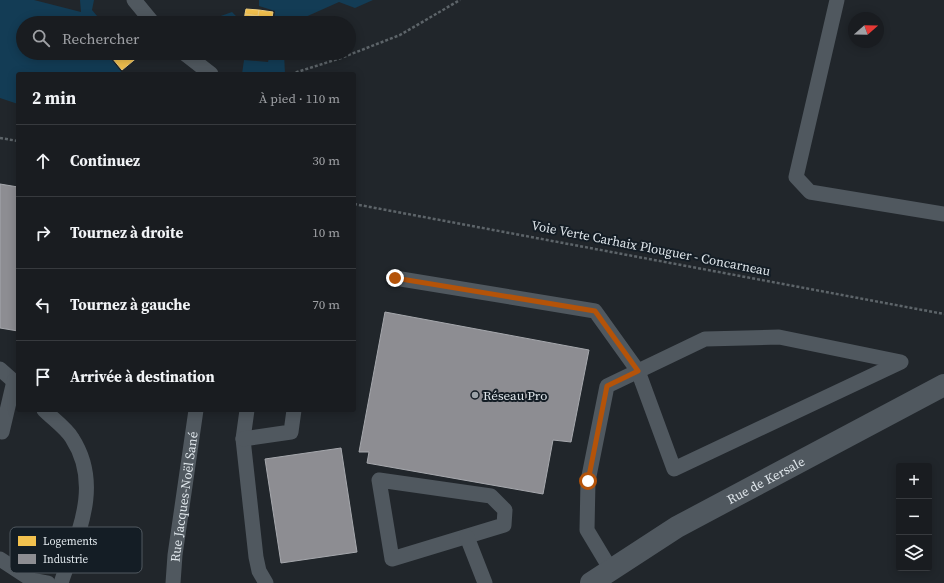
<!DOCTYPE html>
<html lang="fr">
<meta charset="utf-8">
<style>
:root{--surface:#191c20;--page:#26292d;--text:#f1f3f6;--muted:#9fa1a5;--line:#373a3e}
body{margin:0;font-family:"Source Serif 4",serif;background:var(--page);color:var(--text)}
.controls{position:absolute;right:12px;bottom:12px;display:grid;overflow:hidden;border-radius:4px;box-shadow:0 2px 10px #0003}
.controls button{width:36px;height:36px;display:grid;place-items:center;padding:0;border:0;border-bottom:1px solid var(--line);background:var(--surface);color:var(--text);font:20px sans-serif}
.compass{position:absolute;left:848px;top:12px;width:36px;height:36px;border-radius:50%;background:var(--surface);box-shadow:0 2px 10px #0003;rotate:70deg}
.stop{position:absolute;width:12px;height:12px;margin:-9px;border:3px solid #b45309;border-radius:50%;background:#fff}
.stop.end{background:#b45309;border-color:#fff;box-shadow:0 1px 4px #0008}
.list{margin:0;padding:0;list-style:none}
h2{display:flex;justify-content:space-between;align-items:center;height:52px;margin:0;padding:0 16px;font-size:17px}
h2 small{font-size:13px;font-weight:400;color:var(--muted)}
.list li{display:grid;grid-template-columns:26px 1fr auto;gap:12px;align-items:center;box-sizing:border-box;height:72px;padding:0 16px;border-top:1px solid var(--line)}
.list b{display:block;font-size:15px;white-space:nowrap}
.list em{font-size:13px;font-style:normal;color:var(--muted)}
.icon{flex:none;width:22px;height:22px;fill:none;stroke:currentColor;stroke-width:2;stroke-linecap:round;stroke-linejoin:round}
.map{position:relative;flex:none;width:944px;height:583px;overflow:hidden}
.search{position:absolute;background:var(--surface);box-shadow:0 2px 10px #0003;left:16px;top:16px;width:340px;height:44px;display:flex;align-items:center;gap:10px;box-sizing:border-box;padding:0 14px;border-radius:22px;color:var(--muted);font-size:15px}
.panel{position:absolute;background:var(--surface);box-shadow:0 2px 10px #0003;left:16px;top:72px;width:340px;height:340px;border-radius:4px}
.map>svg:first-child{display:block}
.green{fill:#133c55}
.homes{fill:#f2c14e;stroke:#eccc7d}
.industry{fill:#8d8d92;stroke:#a6a8ad}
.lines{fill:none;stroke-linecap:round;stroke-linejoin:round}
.path{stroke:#5d6469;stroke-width:2.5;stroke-dasharray:3 2;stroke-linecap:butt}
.lane{stroke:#50585f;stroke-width:15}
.street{stroke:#50585f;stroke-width:22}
.route{stroke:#b45309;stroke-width:5}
.poi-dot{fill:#9ca3a8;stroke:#141d25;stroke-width:1.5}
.labels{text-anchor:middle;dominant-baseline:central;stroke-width:4;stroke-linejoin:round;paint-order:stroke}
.street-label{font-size:13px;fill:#dfe6eb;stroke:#141d25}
.poi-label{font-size:13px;fill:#dfe6eb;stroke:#141d25;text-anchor:start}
.key{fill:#141d25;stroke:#515960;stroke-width:1}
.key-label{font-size:11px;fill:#dfe6eb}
</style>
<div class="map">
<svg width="944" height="583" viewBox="0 0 944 583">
<rect width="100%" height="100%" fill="#21262b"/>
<path class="green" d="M0,0H34L81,12L80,0H94L92,10L103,23H23V53H106L123,74H18V104L0,98Z
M259,0H373L355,8L339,2L292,23H274L275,11L259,6Z
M232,12L238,18L237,23H217L218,17Z
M270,53H284L285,74H242L244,60L268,62Z"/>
<path class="homes" d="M246,9L259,10L258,16L245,14Z
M259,10L273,12L271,23H244L245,14L258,16Z
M108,53H137L139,56L122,70Z
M240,53H267L266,57Z"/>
<path class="industry" d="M0,184L18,187V331L0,328Z
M385,312L589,350L571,442L553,440L543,494L367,463L369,452H359Z
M341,448L357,552L281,563L265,459Z"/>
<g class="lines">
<path class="path" d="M291,74L341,58L400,35L460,0
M0,138L18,141
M354,204L944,314"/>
<g class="lane">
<path d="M134,0L153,23"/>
<path d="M837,0L796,177L810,192L944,214"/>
<path d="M184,53L211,74"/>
<path d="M395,278L595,311L638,371L674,469L901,362L779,337L705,339L607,386L588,481L587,530L611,570"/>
<path d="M0,369L18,385"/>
<path d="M44,410C53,419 66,428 72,438C103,486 77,535 61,583"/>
<path d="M247,410L243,439L256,557L259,571L266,583"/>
<path d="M2,432L14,381"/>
<path d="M243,439L291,432L294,410"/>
<path d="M379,480L491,496L505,510L504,525L392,559Z"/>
<path d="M467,537L485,583"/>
<path d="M0,559L32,580L48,583"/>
<path id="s1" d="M173,583L175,555L196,410"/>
</g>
<path class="street" id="s2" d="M591,583L677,527L944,385"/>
</g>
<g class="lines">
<path class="route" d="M395,278L595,311L638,371L607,386L588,481"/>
</g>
<circle class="poi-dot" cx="475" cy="395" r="4"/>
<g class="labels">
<g class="street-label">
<text transform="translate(651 248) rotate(11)">Voie Verte Carhaix Plouguer - Concarneau</text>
<text stroke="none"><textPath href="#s2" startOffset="203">Rue de Kersale</textPath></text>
<text stroke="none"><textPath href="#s1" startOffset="87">Rue Jacques-Noël Sané</textPath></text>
</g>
<g class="poi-label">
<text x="483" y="395">Réseau Pro</text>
</g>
</g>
<rect x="10" y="527" width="132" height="46" rx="6" class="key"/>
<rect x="18" y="536" width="18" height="10" fill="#f2c14e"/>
<rect x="18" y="554" width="18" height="10" fill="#8d8d92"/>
<g class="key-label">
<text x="43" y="545">Logements</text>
<text x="43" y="563">Industrie</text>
</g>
</svg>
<div class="controls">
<button>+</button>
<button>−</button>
<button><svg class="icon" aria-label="layers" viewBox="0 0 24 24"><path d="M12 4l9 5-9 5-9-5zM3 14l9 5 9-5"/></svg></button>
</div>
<svg class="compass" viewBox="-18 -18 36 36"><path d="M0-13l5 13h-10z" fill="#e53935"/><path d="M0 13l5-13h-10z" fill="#9fa1a5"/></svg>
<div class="stop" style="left:588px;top:481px"></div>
<div class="stop end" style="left:395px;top:278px"></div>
<div class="search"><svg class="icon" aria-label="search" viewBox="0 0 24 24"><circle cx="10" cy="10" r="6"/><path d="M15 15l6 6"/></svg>Rechercher</div>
<section class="panel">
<h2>2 min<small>À pied · 110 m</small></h2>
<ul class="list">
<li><svg class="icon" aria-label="ahead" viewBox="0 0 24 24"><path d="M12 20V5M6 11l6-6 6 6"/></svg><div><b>Continuez</b></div><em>30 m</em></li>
<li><svg class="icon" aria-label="right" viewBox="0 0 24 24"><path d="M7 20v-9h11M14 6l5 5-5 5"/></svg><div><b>Tournez à droite</b></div><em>10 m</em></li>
<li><svg class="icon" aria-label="left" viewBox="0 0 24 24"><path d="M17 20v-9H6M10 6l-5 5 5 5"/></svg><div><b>Tournez à gauche</b></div><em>70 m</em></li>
<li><svg class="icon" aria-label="arrive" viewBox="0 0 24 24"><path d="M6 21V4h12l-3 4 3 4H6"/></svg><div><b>Arrivée à destination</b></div></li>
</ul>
</section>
</div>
